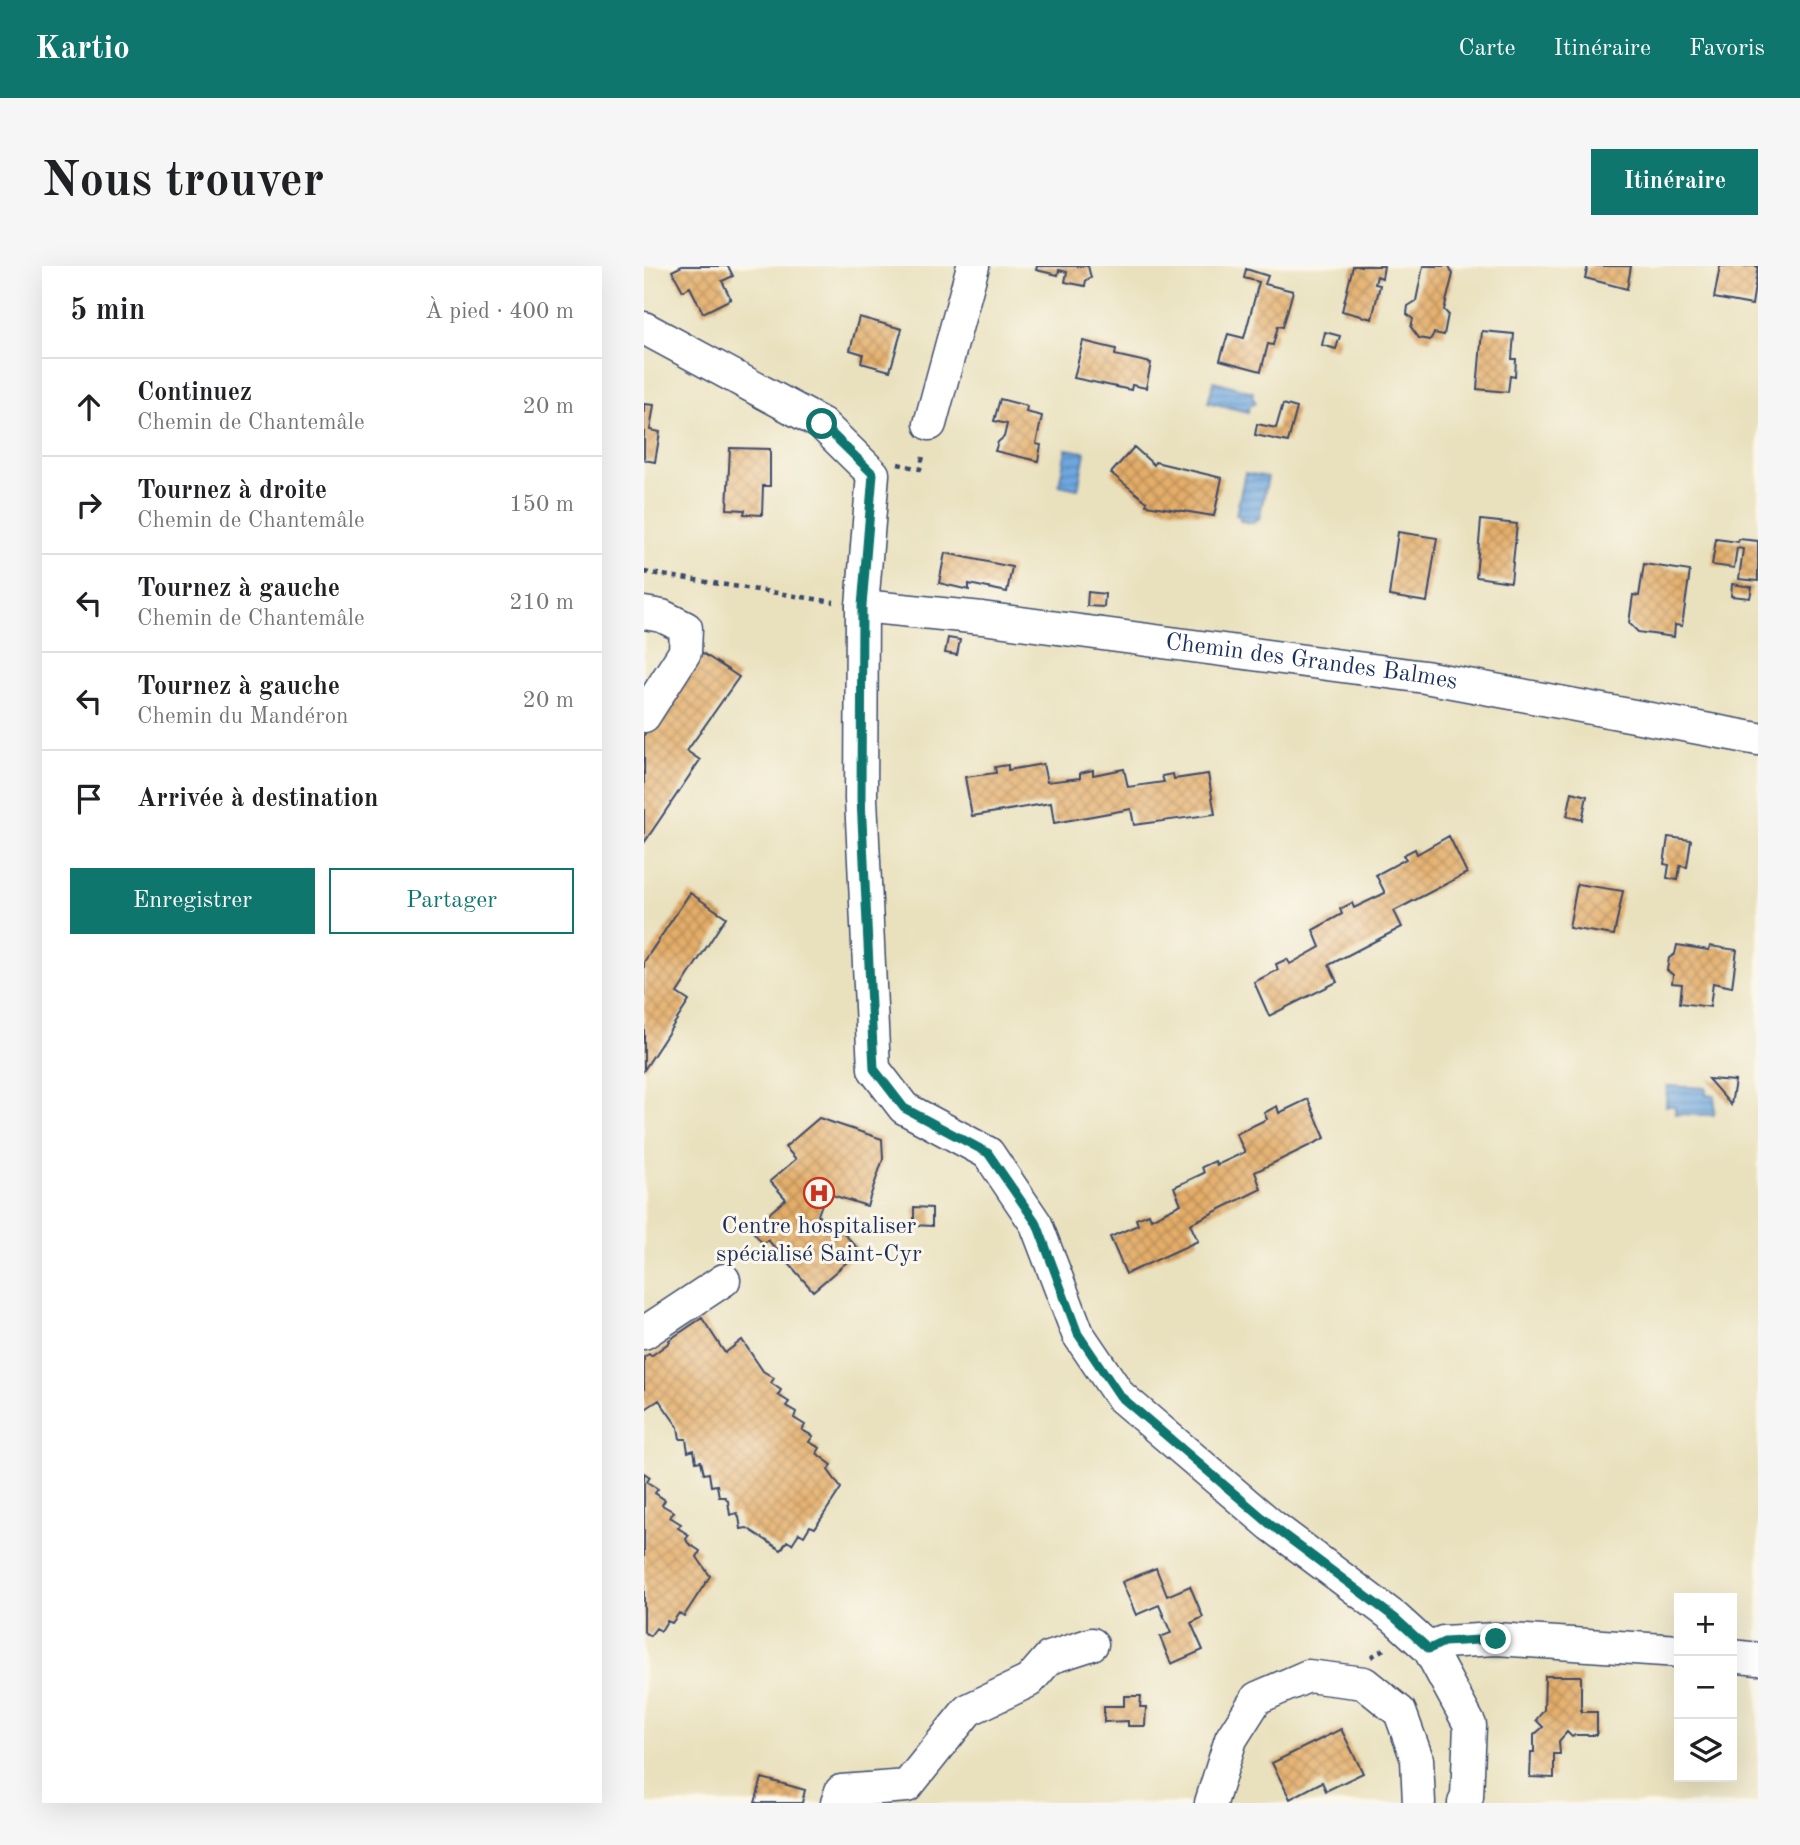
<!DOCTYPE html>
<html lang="fr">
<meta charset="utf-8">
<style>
:root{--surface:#fff;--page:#f6f6f6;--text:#202124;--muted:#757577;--line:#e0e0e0;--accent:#0f766e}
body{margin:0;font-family:"Old Standard TT",serif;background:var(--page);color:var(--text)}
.controls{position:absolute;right:21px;bottom:21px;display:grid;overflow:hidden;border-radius:0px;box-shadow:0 7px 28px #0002}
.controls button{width:63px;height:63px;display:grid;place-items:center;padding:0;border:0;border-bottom:2px solid var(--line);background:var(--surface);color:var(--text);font:35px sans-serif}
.stop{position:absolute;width:21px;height:21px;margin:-16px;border:5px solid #0f766e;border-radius:50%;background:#fff}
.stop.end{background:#0f766e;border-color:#fff;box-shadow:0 2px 7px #0008}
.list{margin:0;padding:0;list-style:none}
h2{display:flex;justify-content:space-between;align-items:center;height:91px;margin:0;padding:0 28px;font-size:30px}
h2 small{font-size:23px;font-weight:400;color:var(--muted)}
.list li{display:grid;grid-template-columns:46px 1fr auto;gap:21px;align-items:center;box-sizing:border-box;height:98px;padding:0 28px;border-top:2px solid var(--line)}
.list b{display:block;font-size:26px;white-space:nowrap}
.list p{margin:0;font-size:23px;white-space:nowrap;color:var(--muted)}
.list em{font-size:23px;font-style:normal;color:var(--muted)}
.actions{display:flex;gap:14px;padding:21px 28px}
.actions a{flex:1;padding:16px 0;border:2px solid var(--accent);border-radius:0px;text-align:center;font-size:24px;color:var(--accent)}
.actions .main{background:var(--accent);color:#fff}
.icon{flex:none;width:38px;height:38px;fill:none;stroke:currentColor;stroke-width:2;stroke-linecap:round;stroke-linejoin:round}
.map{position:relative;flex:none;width:1114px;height:1537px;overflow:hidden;border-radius:0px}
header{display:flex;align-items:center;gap:42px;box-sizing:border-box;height:98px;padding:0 35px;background:var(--accent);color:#fff}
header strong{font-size:33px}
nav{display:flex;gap:38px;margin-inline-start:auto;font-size:24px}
.intro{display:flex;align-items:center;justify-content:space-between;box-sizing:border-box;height:168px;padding:0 42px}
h1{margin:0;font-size:49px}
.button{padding:18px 32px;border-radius:0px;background:var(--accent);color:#fff;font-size:24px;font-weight:700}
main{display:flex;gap:42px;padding:0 42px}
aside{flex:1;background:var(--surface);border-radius:0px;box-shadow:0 7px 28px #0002}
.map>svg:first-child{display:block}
.water{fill:url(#water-rules);stroke:#446b9e;stroke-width:2}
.building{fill:url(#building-cross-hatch)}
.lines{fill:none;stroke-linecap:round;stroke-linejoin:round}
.minor-casing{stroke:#3a4a6c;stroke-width:35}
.path{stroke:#3a4a6c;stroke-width:4.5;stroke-dasharray:5 5;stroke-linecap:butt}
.minor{stroke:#fff;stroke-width:32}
.route{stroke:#0f766e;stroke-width:9}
.labels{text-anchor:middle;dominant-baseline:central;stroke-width:6;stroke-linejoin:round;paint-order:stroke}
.street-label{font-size:24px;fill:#1b2f5e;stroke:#fbf7ec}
.poi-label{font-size:24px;fill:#1b2f5e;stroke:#fbf7ec}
</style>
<header>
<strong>Kartio</strong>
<nav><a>Carte</a><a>Itinéraire</a><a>Favoris</a></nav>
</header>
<div class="intro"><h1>Nous trouver</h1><a class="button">Itinéraire</a></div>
<main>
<aside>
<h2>5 min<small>À pied · 400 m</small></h2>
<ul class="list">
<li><svg class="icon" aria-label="ahead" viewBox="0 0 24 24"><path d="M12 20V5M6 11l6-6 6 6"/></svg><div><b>Continuez</b><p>Chemin de Chantemâle</p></div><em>20 m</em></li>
<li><svg class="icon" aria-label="right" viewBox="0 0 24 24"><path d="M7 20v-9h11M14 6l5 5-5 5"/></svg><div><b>Tournez à droite</b><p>Chemin de Chantemâle</p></div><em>150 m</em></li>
<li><svg class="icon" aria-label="left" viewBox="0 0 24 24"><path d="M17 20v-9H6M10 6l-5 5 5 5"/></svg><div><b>Tournez à gauche</b><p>Chemin de Chantemâle</p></div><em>210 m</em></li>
<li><svg class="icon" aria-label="left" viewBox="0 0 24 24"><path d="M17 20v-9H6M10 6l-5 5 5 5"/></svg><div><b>Tournez à gauche</b><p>Chemin du Mandéron</p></div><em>20 m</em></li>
<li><svg class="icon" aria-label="arrive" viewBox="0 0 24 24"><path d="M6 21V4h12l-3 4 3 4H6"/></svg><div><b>Arrivée à destination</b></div></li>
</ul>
<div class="actions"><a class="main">Enregistrer</a><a>Partager</a></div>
</aside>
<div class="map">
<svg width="1114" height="1537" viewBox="0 0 1114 1537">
<defs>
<pattern id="water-rules" width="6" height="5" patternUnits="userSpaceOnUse" patternTransform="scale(1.75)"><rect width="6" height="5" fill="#6ea7de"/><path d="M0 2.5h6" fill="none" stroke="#5a88b7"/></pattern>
<pattern id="building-cross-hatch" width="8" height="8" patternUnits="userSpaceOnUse" patternTransform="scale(1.75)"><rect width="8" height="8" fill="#e4ad68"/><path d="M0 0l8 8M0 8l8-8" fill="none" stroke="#b88d59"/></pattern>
</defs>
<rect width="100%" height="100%" fill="#fbf7ec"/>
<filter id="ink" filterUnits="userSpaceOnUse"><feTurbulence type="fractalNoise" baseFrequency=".0143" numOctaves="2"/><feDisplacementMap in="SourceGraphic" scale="14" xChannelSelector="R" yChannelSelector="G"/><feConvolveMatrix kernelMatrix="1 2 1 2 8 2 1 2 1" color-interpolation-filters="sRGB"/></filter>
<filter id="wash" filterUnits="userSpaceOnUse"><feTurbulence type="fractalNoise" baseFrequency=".00686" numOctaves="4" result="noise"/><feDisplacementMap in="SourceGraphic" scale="28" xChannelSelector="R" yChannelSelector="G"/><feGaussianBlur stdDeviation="1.57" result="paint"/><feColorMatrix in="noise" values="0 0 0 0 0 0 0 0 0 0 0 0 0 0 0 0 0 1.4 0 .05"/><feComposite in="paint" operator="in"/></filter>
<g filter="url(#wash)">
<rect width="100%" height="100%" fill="#e9e1be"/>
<path class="water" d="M570,115L609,126L608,130L612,137L605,141L604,146L564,136Z
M422,183L441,186L434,223L415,219Z
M601,207L624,211L615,253H611L610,257L596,255V250L592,249Z
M1023,820L1062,822V829L1071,830L1070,849L1031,848V840H1022Z"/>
<g id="blocks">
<path class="building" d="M38,0H84L89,10L78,15L87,33L59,47L46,21L39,25L28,5Z
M393,0H444L447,12L442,14L441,20L421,16L423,6L415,4L414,9L392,4Z
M709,0H740L738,12L733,10L731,18L736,19L728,53L698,45Z
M779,0H805L809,8L800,44L804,48L800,69L790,67L786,74L775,72L767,61L769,53L763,48L764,40L772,35Z
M944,0H987L983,23L941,12Z
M1076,0H1114L1108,39L1070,32Z
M602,3L624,10L621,18L649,25L639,61L634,60L629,79L624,78L617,105L576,94L584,68L600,72L615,16L600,12Z
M215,51L258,63L246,105L217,97L219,88L206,84Z
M838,65L870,68L868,93H872L871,111L866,110L864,126L833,123Z
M681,66L696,70L692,83L678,79Z
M439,75L472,83L471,89L507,97L502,122L488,119L487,124L430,112Z
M356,133L383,140L382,146L398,150L392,178L397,179L394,195L351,185L354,176L360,171L363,158L350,155Z
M0,138L10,139L6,164L16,166L11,196L0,194Z
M639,138L653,142L644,176L611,169L613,158L632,162Z
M490,181L510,199L511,196L578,212L570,250L502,239L503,236L467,207Z
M86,182L126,183V220H119L118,249L100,248L101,244L83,243Z
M837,254L873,258L867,316L832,311Z
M754,266L793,272L783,336L745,330Z
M1072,273L1094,276L1095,273L1114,275V315L1095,313L1099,283L1093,282L1090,302L1068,299Z
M301,287L368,301L363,326L325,318V324L295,317Z
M1000,298L1046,305L1038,360L1031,359L1030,371L994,366L985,357L989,329L995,330Z
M1088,318L1108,321L1106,332L1087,330Z
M444,326L461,328L460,341L443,340Z
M304,372L316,374L313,389L301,387Z
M57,386L95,411L43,485L56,494L0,577V469Z
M399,498L403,516L436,512V507L449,504V509L480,503L484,521L520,516L518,510L529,508L530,513L564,508L571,548L490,559L487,543L410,557L407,537L328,550L321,511L352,507L351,501L364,499V504Z
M928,526L943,530L938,554L923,550Z
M805,570L823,607L750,645L758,661L685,699L693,716L625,750L610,716L634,704L632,698L643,693L646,698L676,681L669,664L698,648L696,643L708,637L710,642L741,627L732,609L762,593L759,589L771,583L773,588Z
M1024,571L1047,574L1043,601L1036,600L1034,614L1023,612L1025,599L1020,598Z
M933,618L979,625L970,669L925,662Z
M46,627L82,651L33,727L45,735L0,804V696Z
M1033,679L1065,684L1066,680L1093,684L1088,721L1069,717L1066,741L1036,737L1038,718L1028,717L1029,709L1023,704L1025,692L1031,688Z
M1064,813L1091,815L1087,839Z
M664,833L681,872L611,906L617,923L546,958L554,975L482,1008L466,971L494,959L492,953L505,948L507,953L537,938L530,921L560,907L558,901L571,895L573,899L601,886L592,868L623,853L620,847L633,840L635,847Z
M175,852L238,873L239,893L223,940L182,927L174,949L180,957L187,953L216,985L169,1025L124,974L119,978L107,963L142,933L126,915L152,893L141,881Z
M270,941L288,942V960L270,959Z
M58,1052L81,1087L98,1074L119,1105L130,1112L127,1117L137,1124L134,1129L145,1136L142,1140L152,1146L150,1152L161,1159L158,1164L169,1170L165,1176L176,1182L173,1187L176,1190L188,1199L184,1204L197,1222L171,1262L166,1260L160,1270L155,1267L148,1278L143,1275L137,1284L103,1262L97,1263L95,1251L93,1247L86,1249L84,1235L81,1231H75L73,1219L67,1220L65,1207L60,1208L57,1195L52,1196L50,1184L44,1186L42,1173H36L34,1161L15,1134L0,1144V1091L5,1088L7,1090L26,1076L25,1074Z
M0,1207L6,1211L3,1216L14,1223L11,1227L21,1234L18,1239L30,1246L26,1251L37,1258L34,1262L45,1269L42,1273L44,1277L56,1285L53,1291L66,1310L40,1350L35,1347L28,1357L23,1355L17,1365L12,1362L6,1370L0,1366Z
M512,1302L523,1330L546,1320L559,1351L547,1357L559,1384L527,1398L516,1371L527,1367L515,1339L492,1349L478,1316Z
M901,1410H937V1446H953V1469H931L928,1471L923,1466L915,1475L916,1488H910V1512L886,1511L887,1486H890V1469L899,1461L892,1454L900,1444Z
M480,1430H497L496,1441H502L501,1460H484V1455L460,1456V1440H480Z
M697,1463L719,1507L682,1525L678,1516L646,1533L628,1497Z
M118,1512L161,1524L158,1537H111Z"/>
</g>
</g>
<g filter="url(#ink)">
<use href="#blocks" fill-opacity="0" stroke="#3a4a6c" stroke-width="2"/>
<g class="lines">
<g class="minor-casing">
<g id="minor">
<path d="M0,62L178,158L229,208L218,340L217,533L230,803L260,842L344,887L392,958L434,1068L476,1130L627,1259L751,1352L785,1383L826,1459L823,1531L820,1537"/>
<path d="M286,158L329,0"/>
<path id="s1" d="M218,340L338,352L781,411L1114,473"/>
<path d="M0,347L18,350L42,362L41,386L0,450"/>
<path d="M0,1067L80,1014"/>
<path d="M785,1383L799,1376L852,1373L1035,1385"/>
<path d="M1088,1390L1114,1393"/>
<path d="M193,1537L197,1525L263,1520L324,1444L385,1415L405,1392L448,1378"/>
<path d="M567,1537L587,1473L613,1432L664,1410L720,1417L756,1446L773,1493L775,1537"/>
</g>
</g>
<path class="path" d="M254,198L276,203L280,186
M0,306L190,336
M727,1391L743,1381"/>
<use href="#minor" class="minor"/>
</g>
</g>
<g class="lines" filter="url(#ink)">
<path class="route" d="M178,158L229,208L218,340L217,533L230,803L260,842L344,887L393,958L434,1068L476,1130L627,1259L751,1352L785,1383L800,1376L852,1373"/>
</g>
<defs>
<g id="hospital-ring" transform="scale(1.575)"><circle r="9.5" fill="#fbf7ec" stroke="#c8321e" stroke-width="1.5"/><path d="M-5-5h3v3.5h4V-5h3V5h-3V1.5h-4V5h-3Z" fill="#c8321e"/></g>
</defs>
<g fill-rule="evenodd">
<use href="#hospital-ring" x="175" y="927"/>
</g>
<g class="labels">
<g class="street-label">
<text stroke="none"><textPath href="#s1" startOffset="453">Chemin des Grandes Balmes</textPath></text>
</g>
<g class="poi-label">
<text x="175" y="961">Centre hospitaliser<tspan x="175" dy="28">spécialisé Saint-Cyr</tspan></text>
</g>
</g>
</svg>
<div class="controls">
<button>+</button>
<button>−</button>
<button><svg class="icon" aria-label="layers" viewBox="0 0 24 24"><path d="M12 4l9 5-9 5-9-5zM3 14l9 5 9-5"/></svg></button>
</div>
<div class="stop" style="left:178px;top:158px"></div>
<div class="stop end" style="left:852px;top:1373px"></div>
</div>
</main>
